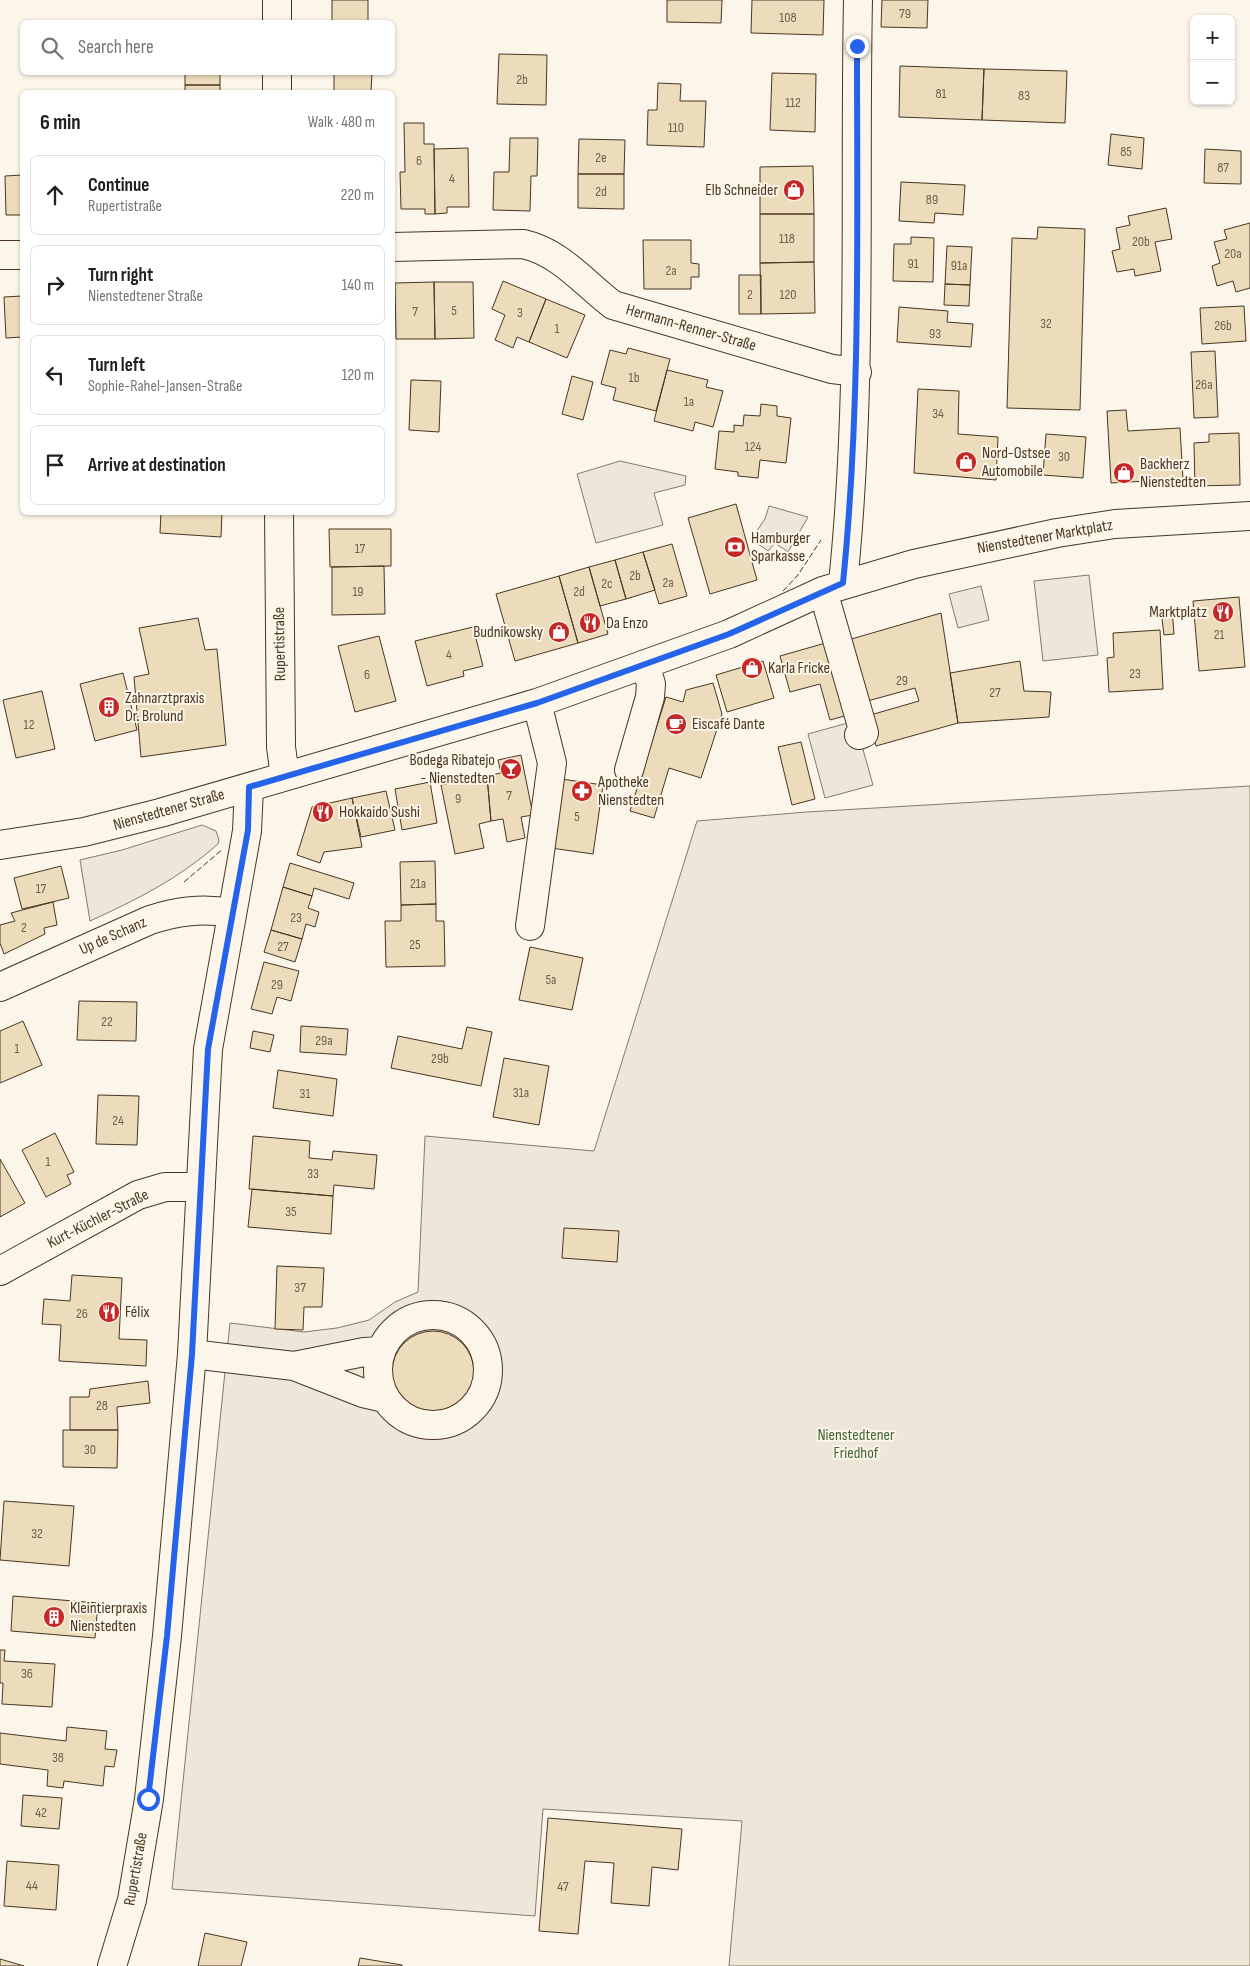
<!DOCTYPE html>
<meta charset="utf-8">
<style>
:root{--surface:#fff;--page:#f2f2f2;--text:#202124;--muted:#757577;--line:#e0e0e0}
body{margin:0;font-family:"Sofia Sans Condensed",sans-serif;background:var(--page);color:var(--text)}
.controls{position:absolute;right:15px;top:15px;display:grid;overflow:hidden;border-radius:8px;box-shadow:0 1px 4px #0004}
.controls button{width:45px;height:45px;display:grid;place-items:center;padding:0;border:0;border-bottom:1px solid var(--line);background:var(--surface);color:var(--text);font:25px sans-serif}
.stop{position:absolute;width:15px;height:15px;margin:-11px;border:4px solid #2563eb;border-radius:50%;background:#fff}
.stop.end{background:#2563eb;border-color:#fff;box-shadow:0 1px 5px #0008}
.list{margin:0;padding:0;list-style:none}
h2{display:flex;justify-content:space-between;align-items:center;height:65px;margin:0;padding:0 20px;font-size:21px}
h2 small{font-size:16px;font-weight:400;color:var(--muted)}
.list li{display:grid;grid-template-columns:32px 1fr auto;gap:15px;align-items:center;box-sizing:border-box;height:80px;margin:0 10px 10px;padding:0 10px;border:1px solid var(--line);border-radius:8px}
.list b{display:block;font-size:19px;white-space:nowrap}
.list p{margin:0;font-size:16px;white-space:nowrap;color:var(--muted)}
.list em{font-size:16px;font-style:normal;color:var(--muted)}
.icon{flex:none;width:28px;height:28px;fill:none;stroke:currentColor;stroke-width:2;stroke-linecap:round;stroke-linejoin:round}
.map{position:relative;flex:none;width:1250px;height:1966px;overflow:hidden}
.search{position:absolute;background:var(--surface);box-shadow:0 1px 4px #0004;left:20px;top:20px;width:375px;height:55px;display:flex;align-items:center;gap:12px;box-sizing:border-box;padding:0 18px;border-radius:8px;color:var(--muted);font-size:19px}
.panel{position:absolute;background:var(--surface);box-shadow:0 1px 4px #0004;left:20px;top:90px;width:375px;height:425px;border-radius:8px}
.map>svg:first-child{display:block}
.green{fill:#ede6d9;stroke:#887966}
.parking{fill:#ede7d9;stroke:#887966}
.building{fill:#ecdcbc;stroke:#4a3520}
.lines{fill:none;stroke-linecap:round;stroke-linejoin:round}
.minor-casing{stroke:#4a3520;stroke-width:30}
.minor{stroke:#fbf6e9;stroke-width:28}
.fence{stroke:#4a3520;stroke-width:1;stroke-dasharray:6 2.5;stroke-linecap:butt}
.route{stroke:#2563eb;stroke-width:6}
.labels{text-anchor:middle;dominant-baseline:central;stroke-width:4;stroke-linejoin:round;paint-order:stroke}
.number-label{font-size:14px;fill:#725f47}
.poi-label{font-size:16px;fill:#4a3520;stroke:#fbf6e9;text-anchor:start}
.street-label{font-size:16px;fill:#4a3520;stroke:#fbf6e9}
.park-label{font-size:16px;fill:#436837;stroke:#fbf6e9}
</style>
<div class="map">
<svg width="1250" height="1966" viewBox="0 0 1250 1966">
<rect width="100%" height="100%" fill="#fbf6e9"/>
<path class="green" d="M1250,786V1966H729L742,1821L543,1809L535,1916L172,1889L230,1323L304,1332L337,1328L369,1320L395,1302L418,1292L425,1136L594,1151L697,821L807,812Z
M202,825L216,831L219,840L218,844C178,879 138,899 90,921L80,860L122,850Z"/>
<path class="parking" d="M620,461L686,476L685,485L654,493L663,525L596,543L577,474Z
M769,506L808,517L788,552L775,543L768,551L751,539L765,519Z
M1089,575L1098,655L1043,661L1034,581Z
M981,586L989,620L958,628L949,594Z
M855,721L873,785L825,798L808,734Z"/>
<path class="building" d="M332,0H368V22H332Z
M667,0H722L721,23L667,22Z
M752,0H824L823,35L751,33Z
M882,0H928L927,28L881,27Z
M499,54L547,55L546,105L497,104Z
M900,66L984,69L982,120L899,117Z
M984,69L1067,71L1065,123L982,120Z
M185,72H220V85H185Z
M334,72H372L371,92H334Z
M772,73L816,74L815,132L770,130Z
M658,83L681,84L680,101H706L704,147L647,145L648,110H657Z
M185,85H220V92H185Z
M404,123H424V144H434L435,214H425V209H401L400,172H405Z
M1111,134L1144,138L1142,169L1108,165Z
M510,138H538L537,176H531L530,211L493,210L494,172H509Z
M579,139L625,140L624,174H578Z
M468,148L469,207H447V213L435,214L434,149Z
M1205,149L1241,151V184L1204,183Z
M813,166L814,214H760V167Z
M578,174H624V209L578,208Z
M22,175V215H6L5,176Z
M901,182L965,185L963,215L935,213L934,223L899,221Z
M1166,208L1172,239L1155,242L1161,271L1135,276L1134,269L1117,272L1112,251L1120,249L1116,228L1130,225L1128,216Z
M760,214H814V262L760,263Z
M1250,223V288L1236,292L1233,281L1217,286L1212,266L1220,263L1214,242L1227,239L1224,230Z
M1038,227L1085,229L1080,410L1007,408L1012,238L1037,239Z
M911,237L934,238L933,282L893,281L894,244H911Z
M643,240H691V263L699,264V277H691V289H644Z
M947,246L972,247L970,285L945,284Z
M814,262L815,313L761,314L760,263Z
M739,275H761V314H739Z
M503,281L546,299L529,342L517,337L513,348L495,340L505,315L492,309Z
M434,282L435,339H396L395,283Z
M434,282H473L474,338L435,339Z
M945,284L970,285L969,306L944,305Z
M22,296V337L6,338L4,297Z
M546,299L585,315L567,358L529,342Z
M1244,306L1246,341L1202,344L1200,308Z
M899,307L948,311L947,322L973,324L971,347L897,342Z
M628,348L670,359L656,411L613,400L616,388L601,384L610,350L626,354Z
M1215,351L1218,417L1194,418L1191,352Z
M667,370L708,380L706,387L723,391L713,427L695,422L693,431L654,421Z
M572,376L593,382L583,420L562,414Z
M411,380L441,381L439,432L409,430Z
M918,389L959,391L958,434L998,437L996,480L914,473Z
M761,404L777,406V416L791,418L786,463L760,460L758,478L738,476V472L715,469L719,431L734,432V425L743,426L744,415L760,416Z
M1126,410L1128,431L1180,428L1183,479L1111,483L1107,411Z
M1239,433L1240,485L1195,486L1194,443L1209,442V434Z
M1046,434L1086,437L1083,478L1043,475Z
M736,504L757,580L710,594L688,518Z
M161,512H222L221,537L160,533Z
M329,529H391V566L330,567Z
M672,544L687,596L659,604L643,552Z
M643,552L655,590L626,599L615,560Z
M615,560L626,599L600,606L589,567Z
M384,566L385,614L332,615V567Z
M589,567L608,634L578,643L559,576Z
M559,576L578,643L515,661L496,594Z
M1239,597L1245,667L1199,671L1193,601Z
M1172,609L1174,634L1164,635L1161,611Z
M941,613L958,723L876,746L867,716L919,701L915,688L860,703L848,640Z
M198,618L205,650L217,649L226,745L141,757L134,677L149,674L139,628Z
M473,627L483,666L463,671L464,676L427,686L415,641Z
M1160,630L1163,689L1109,692L1107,658L1114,657L1113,633Z
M379,636L396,701L355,712L338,646Z
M829,642L848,715L830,720L820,684L790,692L780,656Z
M763,661L774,698L727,712L716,675Z
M1020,661L1024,691L1051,692L1049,717L958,723L950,673Z
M123,673L137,730L95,741L80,684Z
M713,683L722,714L701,778L669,768L654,818L630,811L666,697L683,702L686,690Z
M42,691L55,749L16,758L3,700Z
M801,742L815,799L792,805L778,747Z
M521,755L533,815L521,817L525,838L507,842L503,819L491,821L487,776L501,773L498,760Z
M487,776L491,821L479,824L484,848L455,854L441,785Z
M561,779L603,785L593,854L551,848Z
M430,782L437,823L402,830L395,789Z
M386,791L395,830L361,837L352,798Z
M352,798L362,847L324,852L320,863L297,855L312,807Z
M435,861L436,904L401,905L400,862Z
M290,863L354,883L349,899L314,888L312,896L283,887Z
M61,866L69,898L22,909L14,878Z
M283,887L312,896L308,908L319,912L315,927L306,924L302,939L271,930Z
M53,902L57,925L44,928L45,934L4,954L0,943V925L15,921L11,913Z
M436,904V921H444L445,966L386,967L385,921H401V905Z
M271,930L302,939L295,962L264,952Z
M530,947L583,958L572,1010L519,1000Z
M264,962L299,971L291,1001L277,997L272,1014L251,1009Z
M79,1001L137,1002L136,1041L77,1040Z
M23,1021L42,1065L0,1083V1031Z
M301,1026L348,1029L346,1055L300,1052Z
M467,1027L492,1032L481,1086L391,1068L398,1036L462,1049Z
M253,1031L274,1035L270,1052L250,1048Z
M504,1058L549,1066L539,1125L493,1117Z
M278,1070L337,1079L333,1116L273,1108Z
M98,1095L139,1096L137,1145L96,1144Z
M55,1133L74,1172L67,1175L71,1184L46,1197L22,1150Z
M253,1136L310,1141L309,1158L332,1160L333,1151L377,1155L374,1189L334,1185L333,1196L249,1189Z
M0,1159L25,1203L0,1217Z
M252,1189L333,1196L331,1234L248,1227Z
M564,1228L619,1231L617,1262L562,1258Z
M277,1266L324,1268L322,1307H304L303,1330L275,1329Z
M72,1275L122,1278L119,1339L147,1340L146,1366L59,1361L61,1325L42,1324L44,1299L70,1301Z
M392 1372a41 41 0 1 1 82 0a41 41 0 1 1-82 0Z
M148,1381L150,1403L117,1407L118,1430H70V1397H89L90,1389Z
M63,1430H118L117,1468L63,1467Z
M4,1501L74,1506L69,1566L0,1560Z
M13,1596L98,1603L95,1638L11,1631Z
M0,1650H5L4,1661L55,1664L52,1707L2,1704L3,1683H0Z
M67,1727L107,1731L105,1749L117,1750L114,1767L105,1766L103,1786L64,1781L63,1788L47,1786L48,1770L0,1764V1733L66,1741Z
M23,1795L62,1798L59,1829L21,1826Z
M548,1818L682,1829L678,1870L652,1867L649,1906L611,1903L614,1863L585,1861L578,1934L539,1931Z
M7,1861L59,1865L56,1910L4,1906Z
M205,1933L247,1942L241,1966H198Z
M360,1958L402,1965V1966H358Z
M0,1959L24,1966H0Z"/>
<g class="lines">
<g class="minor-casing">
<path id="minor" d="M277,22V0
M277,72V92
M392,247L523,244C560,252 584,283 613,305L832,369L857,372
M0,255H22
M279,512L281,747L285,776
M843,583C863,388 854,195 858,0
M823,591L864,733L859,735
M629,770L650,697L651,684L645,664
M0,845L84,832L160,813L537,703L729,634L823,591L914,564L1057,533L1115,524L1250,516
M530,926L552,763L537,703
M0,987L150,920C178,911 202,908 231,913
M0,1271L138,1195L165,1187H201
M378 1370a55 55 0 1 1 110 0a55 55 0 1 1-110 0Z
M192,1354L294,1366L363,1393L385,1398
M294,1366L364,1352L381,1351
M112,1966L132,1900L149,1799L167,1636L192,1354L208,1049L247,831L249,787"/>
</g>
<use href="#minor" class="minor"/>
<path class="fence" d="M783,591L798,575L821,540
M184,882L223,849"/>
</g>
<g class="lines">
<path class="route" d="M148,1799L167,1636L192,1354L208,1049L248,830L249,787L537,703L729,634L843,583C861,405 857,225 857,46"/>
</g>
<defs>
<g id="shop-disc" transform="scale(1.125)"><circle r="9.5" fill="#c62828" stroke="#fbf6e9"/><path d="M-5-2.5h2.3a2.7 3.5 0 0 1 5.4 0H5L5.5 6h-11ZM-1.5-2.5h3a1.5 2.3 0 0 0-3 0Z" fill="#fff"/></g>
<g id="bank-disc" transform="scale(1.125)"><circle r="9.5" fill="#c62828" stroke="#fbf6e9"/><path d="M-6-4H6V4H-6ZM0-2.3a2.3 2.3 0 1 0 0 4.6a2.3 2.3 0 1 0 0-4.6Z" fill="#fff"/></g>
<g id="restaurant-disc" transform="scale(1.125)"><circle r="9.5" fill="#c62828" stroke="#fbf6e9"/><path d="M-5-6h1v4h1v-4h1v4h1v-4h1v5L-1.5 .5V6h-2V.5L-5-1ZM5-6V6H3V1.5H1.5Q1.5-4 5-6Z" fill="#fff"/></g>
<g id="building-disc" transform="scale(1.125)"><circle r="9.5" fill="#c62828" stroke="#fbf6e9"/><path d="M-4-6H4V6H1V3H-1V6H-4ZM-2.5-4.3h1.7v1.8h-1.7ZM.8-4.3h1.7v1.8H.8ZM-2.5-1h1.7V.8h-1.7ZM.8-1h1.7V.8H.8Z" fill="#fff"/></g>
<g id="cafe-disc" transform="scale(1.125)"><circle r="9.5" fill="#c62828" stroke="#fbf6e9"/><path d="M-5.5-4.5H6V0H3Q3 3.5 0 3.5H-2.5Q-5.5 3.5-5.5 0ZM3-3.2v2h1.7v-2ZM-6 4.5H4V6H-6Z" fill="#fff"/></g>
<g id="bar-disc" transform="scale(1.125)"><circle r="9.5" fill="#c62828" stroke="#fbf6e9"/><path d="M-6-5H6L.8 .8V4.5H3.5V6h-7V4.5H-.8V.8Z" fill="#fff"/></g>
<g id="pharmacy-disc" transform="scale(1.125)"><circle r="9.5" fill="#c62828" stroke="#fbf6e9"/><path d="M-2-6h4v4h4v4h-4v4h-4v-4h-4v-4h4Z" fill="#fff"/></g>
</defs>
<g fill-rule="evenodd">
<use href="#shop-disc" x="794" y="190"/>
<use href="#shop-disc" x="966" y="462"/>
<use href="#shop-disc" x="1124" y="473"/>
<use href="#bank-disc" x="735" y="547"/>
<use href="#restaurant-disc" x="1223" y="612"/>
<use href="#restaurant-disc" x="590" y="623"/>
<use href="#shop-disc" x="559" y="632"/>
<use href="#shop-disc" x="752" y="668"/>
<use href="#building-disc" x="109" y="707"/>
<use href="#cafe-disc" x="676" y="724"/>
<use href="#bar-disc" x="511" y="769"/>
<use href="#pharmacy-disc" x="582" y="791"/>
<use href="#restaurant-disc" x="323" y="812"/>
<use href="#restaurant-disc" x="109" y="1312"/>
<use href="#building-disc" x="54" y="1617"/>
</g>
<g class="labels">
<g class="number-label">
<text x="905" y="13">79</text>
<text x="788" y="17">108</text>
<text x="522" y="79">2b</text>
<text x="941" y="93">81</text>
<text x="1024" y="95">83</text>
<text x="793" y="102">112</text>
<text x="676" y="127">110</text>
<text x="1126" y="151">85</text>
<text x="601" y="157">2e</text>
<text x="419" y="160">6</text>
<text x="1223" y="167">87</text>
<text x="452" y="178">4</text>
<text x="601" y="191">2d</text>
<text x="932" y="199">89</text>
<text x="787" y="238">118</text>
<text x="1141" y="241">20b</text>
<text x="1233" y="253">20a</text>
<text x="913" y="263">91</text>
<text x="959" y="265">91a</text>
<text x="671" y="270">2a</text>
<text x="750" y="294">2</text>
<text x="788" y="294">120</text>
<text x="454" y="310">5</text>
<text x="415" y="311">7</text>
<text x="520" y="312">3</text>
<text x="1046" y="323">32</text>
<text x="1223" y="325">26b</text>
<text x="557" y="328">1</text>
<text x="935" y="333">93</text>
<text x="634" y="377">1b</text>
<text x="1204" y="384">26a</text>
<text x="689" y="401">1a</text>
<text x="938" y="413">34</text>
<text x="753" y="446">124</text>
<text x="1064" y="456">30</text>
<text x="360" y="548">17</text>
<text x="635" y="575">2b</text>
<text x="668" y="582">2a</text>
<text x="607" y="583">2c</text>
<text x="358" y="591">19</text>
<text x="579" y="591">2d</text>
<text x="1219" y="634">21</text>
<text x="449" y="654">4</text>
<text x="1135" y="673">23</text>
<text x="367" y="674">6</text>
<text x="902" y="680">29</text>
<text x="995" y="692">27</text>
<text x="29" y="724">12</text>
<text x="509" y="795">7</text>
<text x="458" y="798">9</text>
<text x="577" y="816">5</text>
<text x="418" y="883">21a</text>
<text x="41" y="888">17</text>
<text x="296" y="917">23</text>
<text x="24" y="927">2</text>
<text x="415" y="944">25</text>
<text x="283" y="946">27</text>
<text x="551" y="979">5a</text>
<text x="277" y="984">29</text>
<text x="107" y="1021">22</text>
<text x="324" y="1040">29a</text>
<text x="17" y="1048">1</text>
<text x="440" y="1058">29b</text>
<text x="521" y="1092">31a</text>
<text x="305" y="1093">31</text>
<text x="118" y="1120">24</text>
<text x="48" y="1161">1</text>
<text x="313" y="1173">33</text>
<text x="291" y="1211">35</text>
<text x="300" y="1287">37</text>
<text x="82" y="1313">26</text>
<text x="102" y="1405">28</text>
<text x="90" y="1449">30</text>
<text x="37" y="1533">32</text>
<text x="27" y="1673">36</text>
<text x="58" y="1757">38</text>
<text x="41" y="1812">42</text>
<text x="32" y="1885">44</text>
<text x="563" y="1886">47</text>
</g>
<g class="poi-label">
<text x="778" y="190" text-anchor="end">Elb Schneider</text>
<text x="982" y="453">Nord-Ostsee<tspan x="982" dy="18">Automobile</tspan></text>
<text x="1140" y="464">Backherz<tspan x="1140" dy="18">Nienstedten</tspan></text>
<text x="751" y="538">Hamburger<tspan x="751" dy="18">Sparkasse</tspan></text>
<text x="1207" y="612" text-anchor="end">Marktplatz</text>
<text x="606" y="623">Da Enzo</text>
<text x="543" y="632" text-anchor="end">Budnikowsky</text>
<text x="768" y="668">Karla Fricke</text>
<text x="125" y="698">Zahnarztpraxis<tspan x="125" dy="18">Dr. Brolund</tspan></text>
<text x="692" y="724">Eiscafé Dante</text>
<text x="495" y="760" text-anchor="end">Bodega Ribatejo<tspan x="495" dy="18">- Nienstedten</tspan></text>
<text x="598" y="782">Apotheke<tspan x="598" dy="18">Nienstedten</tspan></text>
<text x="339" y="812">Hokkaido Sushi</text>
<text x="125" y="1312">Félix</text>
<text x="70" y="1608">Kleintierpraxis<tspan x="70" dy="18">Nienstedten</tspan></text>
</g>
<g class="street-label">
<text transform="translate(691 328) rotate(16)">Hermann-Renner-Straße</text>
<text transform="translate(1045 537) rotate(-10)">Nienstedtener Marktplatz</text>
<text transform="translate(280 644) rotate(-91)">Rupertistraße</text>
<text transform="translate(169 810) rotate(-16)">Nienstedtener Straße</text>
<text transform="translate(113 936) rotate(-24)">Up de Schanz</text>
<text transform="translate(98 1219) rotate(-27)">Kurt-Küchler-Straße</text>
<text transform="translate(136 1869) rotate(-80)">Rupertistraße</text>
</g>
<g class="park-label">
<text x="856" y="1435">Nienstedtener<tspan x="856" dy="18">Friedhof</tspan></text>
</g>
</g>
</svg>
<div class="controls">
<button>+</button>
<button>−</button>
</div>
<div class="stop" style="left:148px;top:1799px"></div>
<div class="stop end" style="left:857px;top:46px"></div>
<div class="search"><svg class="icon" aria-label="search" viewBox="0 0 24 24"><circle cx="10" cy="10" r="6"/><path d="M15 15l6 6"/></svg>Search here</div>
<section class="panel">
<h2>6 min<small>Walk · 480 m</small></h2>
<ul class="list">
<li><svg class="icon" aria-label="ahead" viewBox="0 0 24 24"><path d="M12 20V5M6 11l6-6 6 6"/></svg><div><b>Continue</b><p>Rupertistraße</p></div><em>220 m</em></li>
<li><svg class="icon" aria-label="right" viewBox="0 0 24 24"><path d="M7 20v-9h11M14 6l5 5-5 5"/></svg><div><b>Turn right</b><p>Nienstedtener Straße</p></div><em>140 m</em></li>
<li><svg class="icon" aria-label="left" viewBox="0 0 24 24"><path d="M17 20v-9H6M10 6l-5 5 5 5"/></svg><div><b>Turn left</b><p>Sophie-Rahel-Jansen-Straße</p></div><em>120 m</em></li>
<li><svg class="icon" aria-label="arrive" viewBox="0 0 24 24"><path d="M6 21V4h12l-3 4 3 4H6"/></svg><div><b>Arrive at destination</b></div></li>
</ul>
</section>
</div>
